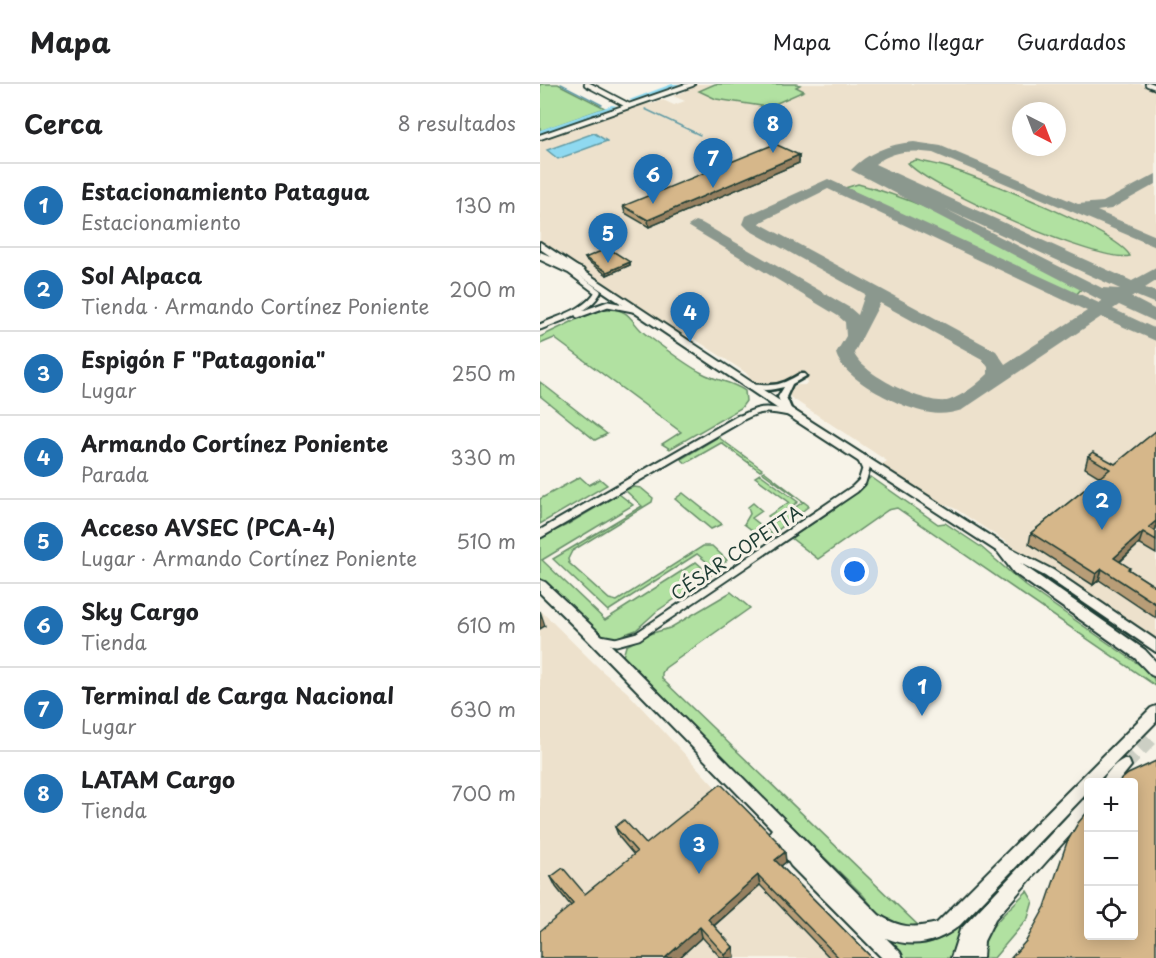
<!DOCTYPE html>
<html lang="es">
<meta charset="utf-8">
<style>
:root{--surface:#fff;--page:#f6f6f6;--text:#202124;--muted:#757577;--line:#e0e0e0;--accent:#1f6fb2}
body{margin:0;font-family:"Playpen Sans",sans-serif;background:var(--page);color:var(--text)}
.controls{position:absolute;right:18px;bottom:18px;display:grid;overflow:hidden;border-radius:6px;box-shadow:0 3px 15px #0003}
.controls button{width:54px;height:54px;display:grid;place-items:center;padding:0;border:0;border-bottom:2px solid var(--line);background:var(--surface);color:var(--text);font:30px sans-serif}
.compass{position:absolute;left:472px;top:18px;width:54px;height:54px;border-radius:50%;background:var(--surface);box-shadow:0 3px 15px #0003;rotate:138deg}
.you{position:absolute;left:315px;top:488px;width:21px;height:21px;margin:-15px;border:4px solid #fff;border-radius:50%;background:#1a73e8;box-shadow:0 0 0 9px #1a73e833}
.badge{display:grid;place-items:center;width:39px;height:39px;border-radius:50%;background:var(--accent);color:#fff;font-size:20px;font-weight:700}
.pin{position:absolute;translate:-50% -50px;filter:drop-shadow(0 2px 3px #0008)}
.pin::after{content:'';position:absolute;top:32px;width:21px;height:18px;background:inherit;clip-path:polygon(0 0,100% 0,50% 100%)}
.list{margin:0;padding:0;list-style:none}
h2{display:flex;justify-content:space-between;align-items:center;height:78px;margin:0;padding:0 24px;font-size:26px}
h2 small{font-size:20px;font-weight:400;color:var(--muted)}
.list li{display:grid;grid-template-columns:39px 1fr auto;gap:18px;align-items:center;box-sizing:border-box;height:84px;padding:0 24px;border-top:2px solid var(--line)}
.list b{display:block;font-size:22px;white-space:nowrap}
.list p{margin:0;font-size:20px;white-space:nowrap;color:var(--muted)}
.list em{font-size:20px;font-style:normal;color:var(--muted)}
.icon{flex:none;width:33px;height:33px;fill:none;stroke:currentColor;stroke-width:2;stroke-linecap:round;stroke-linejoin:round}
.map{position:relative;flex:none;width:616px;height:874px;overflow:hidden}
header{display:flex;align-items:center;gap:36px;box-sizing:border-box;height:84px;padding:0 30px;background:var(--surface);border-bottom:2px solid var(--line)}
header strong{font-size:28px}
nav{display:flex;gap:33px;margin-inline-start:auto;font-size:21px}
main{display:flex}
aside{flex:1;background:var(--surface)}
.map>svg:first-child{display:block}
.built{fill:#ede1cc;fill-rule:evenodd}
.green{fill:#b1e1a1;stroke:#688f6a;stroke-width:1.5}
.water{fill:#8fd9f0;stroke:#629ba5;stroke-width:1.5}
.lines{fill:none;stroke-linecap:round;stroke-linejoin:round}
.stream{stroke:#629ba5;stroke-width:1.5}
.canal{fill:#8fd9f0;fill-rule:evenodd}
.taxiway{fill:#8b988e;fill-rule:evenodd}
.trunk-tunnel{stroke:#cccfc4;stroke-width:15;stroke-dasharray:15 8;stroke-linecap:butt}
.minor-far2-casing{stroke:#1f3d34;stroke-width:8}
.minor-far1-casing{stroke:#1f3d34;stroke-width:9}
.minor-casing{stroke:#1f3d34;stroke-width:11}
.tertiary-casing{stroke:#1f3d34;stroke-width:5}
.trunk-casing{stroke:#1f3d34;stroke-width:4}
.motorway-casing{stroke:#1f3d34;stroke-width:4}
.minor-far2{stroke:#f7f3e8;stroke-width:4.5}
.minor-far1{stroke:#f7f3e8;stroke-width:5}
.minor{stroke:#f7f3e8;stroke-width:7}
.tertiary{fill:#f7f3e8;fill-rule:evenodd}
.trunk{fill:#f7f3e8;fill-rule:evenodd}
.motorway{fill:#f7f3e8;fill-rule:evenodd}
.wall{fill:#b89d77;stroke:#1f3d34;stroke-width:1.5}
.shaded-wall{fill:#968061;stroke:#1f3d34;stroke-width:1.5}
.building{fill:#d6b78a;stroke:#1f3d34;stroke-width:1.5}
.labels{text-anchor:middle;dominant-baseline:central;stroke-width:6;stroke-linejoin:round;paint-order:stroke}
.street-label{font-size:18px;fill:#1f3d34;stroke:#f7f3e8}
</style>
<header>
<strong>Mapa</strong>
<nav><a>Mapa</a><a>Cómo llegar</a><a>Guardados</a></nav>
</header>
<main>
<aside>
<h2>Cerca<small>8 resultados</small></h2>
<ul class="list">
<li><span class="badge">1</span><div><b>Estacionamiento Patagua</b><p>Estacionamiento</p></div><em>130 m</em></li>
<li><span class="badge">2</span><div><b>Sol Alpaca</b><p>Tienda · Armando Cortínez Poniente</p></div><em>200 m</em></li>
<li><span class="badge">3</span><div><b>Espigón F &quot;Patagonia&quot;</b><p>Lugar</p></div><em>250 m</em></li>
<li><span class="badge">4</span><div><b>Armando Cortínez Poniente</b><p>Parada</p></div><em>330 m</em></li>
<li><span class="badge">5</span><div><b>Acceso AVSEC (PCA-4)</b><p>Lugar · Armando Cortínez Poniente</p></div><em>510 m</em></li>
<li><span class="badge">6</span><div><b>Sky Cargo</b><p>Tienda</p></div><em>610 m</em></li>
<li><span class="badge">7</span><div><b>Terminal de Carga Nacional</b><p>Lugar</p></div><em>630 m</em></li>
<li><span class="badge">8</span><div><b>LATAM Cargo</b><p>Tienda</p></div><em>700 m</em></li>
</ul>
</aside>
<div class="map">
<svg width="616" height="874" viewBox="0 0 616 874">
<rect width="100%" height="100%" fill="#f7f3e8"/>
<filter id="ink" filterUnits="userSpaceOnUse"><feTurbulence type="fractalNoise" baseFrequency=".0167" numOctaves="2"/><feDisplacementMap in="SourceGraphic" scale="12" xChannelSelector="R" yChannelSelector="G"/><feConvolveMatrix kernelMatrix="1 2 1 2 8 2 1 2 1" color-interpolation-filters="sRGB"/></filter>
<g filter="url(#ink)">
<path class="built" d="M154,0H602L616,5V557L416,425L383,411L341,381L347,377L250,313L248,308L251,304L258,301H265L268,297L259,290L241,301L229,302L214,298L205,288L150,252L137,248L0,156V56L70,32L71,30L105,18L110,20L123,16L134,21L142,18L145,17L133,12L146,7L142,4ZM481,27H517V63H481Z
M0,526L62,587L87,608L177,705L248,776L236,786L323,874H0Z"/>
<path class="green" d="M0,0H18L65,24L0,47Z
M175,0H257L260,1L256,3L264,7L228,23L176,15L159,7Z
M376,76C388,79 401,81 412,85C444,96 578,148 590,172C559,180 388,104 368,79Z
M318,100C368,113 415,136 461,158C489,172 516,185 542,204L535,212L305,104Z
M68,225C93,225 91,241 108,252C126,265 143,279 162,289C176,297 192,297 205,307L206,317L201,324L130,365L122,360L141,348L14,254L0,260V253L50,229Z
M0,298L67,350L55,356L0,312Z
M178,353L222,385L220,387L181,359L146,379L141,375Z
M224,387L269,422L238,446L231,440L263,418L222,388Z
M220,390L258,418L232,435L228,432L249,418L215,393Z
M40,393L49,401L60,395L67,401L0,440V415Z
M331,393L398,440L405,439L441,463L486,502L604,584L613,593L616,602L357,424L348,426L278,475L251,454L296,424Z
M94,403L101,404L113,414L112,418L32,467L28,475L29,479L69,515L77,517L163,462H172L187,476L177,486L157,470L68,527L13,475L102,422L85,406Z
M143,409L182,440L171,445L135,415Z
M79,410L93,421L2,476L65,536L156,478L171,491L117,527L96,546L75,554L58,551L0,494V453L25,442Z
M213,419L222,427L212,434L232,450L221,453L204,440L210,430L208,423Z
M191,508L210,524L125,584L122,589V595L381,844L393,846L346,839L323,811L82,576L86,562L109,550L130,544Z
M487,807L493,817L488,834L454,874H440C441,846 469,826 487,807Z
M422,840L425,842L420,847L411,874H364L342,853C371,864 399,863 422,840Z"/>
<path class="water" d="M54,49L67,57L18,75L7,66Z"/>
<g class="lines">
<path class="stream" d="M21,0L62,21
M105,25L160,51"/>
<path class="canal" d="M132,0H140L94,17L89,16Z
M72,21L77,22L0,50V46Z"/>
<path class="taxiway" d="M374,58L401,62L538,120L563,118L616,90V100L571,125L557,127L616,152V163L393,69C370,66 354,66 335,80L592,197L616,184V197L605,204L616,208V220L594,211L591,213L616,226V238L579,221L573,225L616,245V257L561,233L422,326C410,330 398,331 385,328C360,323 302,295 296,269L306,252L305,238L298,232L148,142L156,137L162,139L310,224L318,231L325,210L209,146L203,140L206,132L288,95L559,219L562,217L311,86C327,69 348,60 374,58ZM288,105L547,227L465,280L456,267L219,139ZM405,125L580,205L562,204ZM340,219L442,275L448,283V290C439,299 422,312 410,316C389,324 320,289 314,269Z"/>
<path class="trunk-tunnel" d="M584,682L616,649"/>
<g class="minor-far2-casing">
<path id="minor-far2" d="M47,0L89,22
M608,0L616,3
M0,53L152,0"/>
</g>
<g class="minor-far1-casing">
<path id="minor-far1" d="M0,173L30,187L58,208C47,228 20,234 0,243
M38,231L68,220L93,225
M196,337C218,324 225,324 249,329"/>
</g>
<g class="minor-casing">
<path id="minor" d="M0,450L199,335
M60,555L76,558L98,552L315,405L322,398L326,385L321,374"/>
</g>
<g class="tertiary-casing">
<path id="tertiary" d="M260,290H264L266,292L252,300L246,313L251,325L247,327L243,325L238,313L244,303C232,306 220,308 209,302C216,299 222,302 230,301C241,301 250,296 260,290Z"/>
</g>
<g class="trunk-casing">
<path id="trunk" d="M0,158L258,329L461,459L513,486L616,556V568L505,492L480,479L605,566L616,578V593L611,591L595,574L474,489L458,468L250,333L0,165Z
M0,496L5,498L57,547L339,831C360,844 373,845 397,839L611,624L616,622V638L557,698H548V708L420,841C398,859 373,865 346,854L360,868L363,874H342L251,782L232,753L230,748L232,745L47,555L0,509Z
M584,675L589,677L591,682L578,698H562C565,690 575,679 584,675Z
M548,714V731L455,835L444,857L443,874H411L420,846L543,716Z"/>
</g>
<g class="motorway-casing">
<path id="motorway" d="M0,168L43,185L44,187L43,189H37L0,174Z"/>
</g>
<use href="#minor-far2" class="minor-far2"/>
<use href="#minor-far1" class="minor-far1"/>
<use href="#minor" class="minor"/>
<use href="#tertiary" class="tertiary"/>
<use href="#trunk" class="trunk"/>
<use href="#motorway" class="motorway"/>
</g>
<path class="wall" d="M259,71V79L109,143L85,129L83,122Z
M45,174L90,178V181L67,191L46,176Z
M616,347V445L614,447L616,448V470L599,460L580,478L589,486L616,503V534L559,496L553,501L489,460L491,449L560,393L545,384L548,372L575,380Z
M75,743L106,760L246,778L241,782L332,874H290L220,801L174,842L193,863L195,873L194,874H181L162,853L139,874H0L31,822L16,803L11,793L45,810L94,771L79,753Z"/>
<path class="shaded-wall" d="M259,71V79L109,143L108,136Z
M90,178V181L67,191V188Z
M616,437V445L608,452L609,443Z
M603,448L599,460L571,485L574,474Z
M562,485L559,496L553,501L556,490Z
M0,527L5,542L0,545Z
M245,768L246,778L236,786L235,776Z
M218,791L220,801L170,845L168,835Z
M160,843L162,853L139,874H125Z
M193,863L195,873L194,874H185V871Z"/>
<path class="building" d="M235,60L259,71L108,136L83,122Z
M68,164L90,178L67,188L45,174Z
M616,347V437L609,443L616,448V456L603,448L574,474L590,484L588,485L616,503V520L562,485L556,490L491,449L570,385L548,372L553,368L575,380Z
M616,677V874H471L486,857L505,823L527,758L538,739L549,726V852H594V699H577L588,690Z
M181,700L237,757L245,768L235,776L332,874H299L218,791L168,835L193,863L185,871L160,843L125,874H0V847L33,820L11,793L23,784L45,810L97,768L75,743L84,736L106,760Z"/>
</g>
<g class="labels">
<g class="street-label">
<text transform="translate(196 468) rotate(-34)">CÉSAR COPETTA</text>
</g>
</g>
</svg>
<div class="controls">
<button>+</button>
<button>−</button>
<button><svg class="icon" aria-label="locate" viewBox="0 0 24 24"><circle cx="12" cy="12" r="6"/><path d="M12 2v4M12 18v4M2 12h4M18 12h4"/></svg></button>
</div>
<svg class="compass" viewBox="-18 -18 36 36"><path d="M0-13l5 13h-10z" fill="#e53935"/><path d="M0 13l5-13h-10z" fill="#757577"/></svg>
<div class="you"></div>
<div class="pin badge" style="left:382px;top:632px">1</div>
<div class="pin badge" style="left:562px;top:446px">2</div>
<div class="pin badge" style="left:159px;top:790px">3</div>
<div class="pin badge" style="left:150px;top:258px">4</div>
<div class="pin badge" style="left:68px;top:179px">5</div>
<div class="pin badge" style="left:113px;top:120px">6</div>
<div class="pin badge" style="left:173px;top:104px">7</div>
<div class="pin badge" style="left:233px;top:69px">8</div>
</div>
</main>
